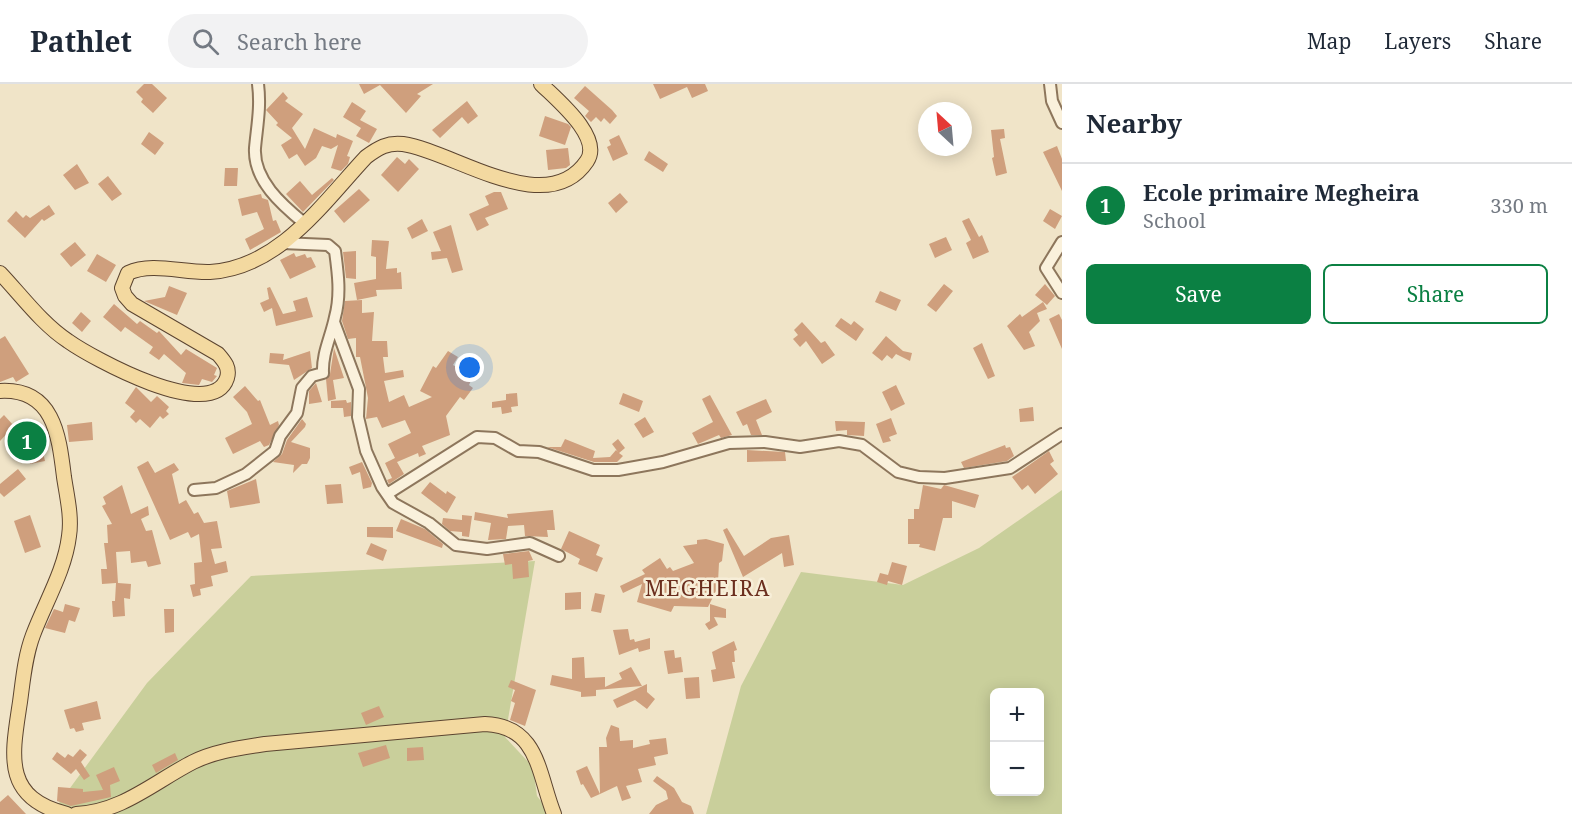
<!DOCTYPE html>
<meta charset="utf-8">
<style>
:root{--surface:#fff;--page:#f2f2f3;--text:#1f2937;--muted:#747a83;--line:#e0e1e3;--accent:#0b8043}
body{margin:0;font-family:"Noto Serif",serif;background:var(--page);color:var(--text)}
.controls{position:absolute;right:18px;bottom:18px;display:grid;overflow:hidden;border-radius:9px;box-shadow:0 3px 15px #0003}
.controls button{width:54px;height:54px;display:grid;place-items:center;padding:0;border:0;border-bottom:2px solid var(--line);background:var(--surface);color:var(--text);font:30px sans-serif}
.compass{position:absolute;left:918px;top:18px;width:54px;height:54px;border-radius:50%;background:var(--surface);box-shadow:0 3px 15px #0003;rotate:334deg}
.you{position:absolute;left:470px;top:284px;width:21px;height:21px;margin:-15px;border:4px solid #fff;border-radius:50%;background:#1a73e8;box-shadow:0 0 0 9px #1a73e833}
.badge{display:grid;place-items:center;width:39px;height:39px;border-radius:50%;background:var(--accent);color:#fff;font-size:20px;font-weight:700}
.pin{position:absolute;translate:-50% -50%;border:3px solid #fff;box-shadow:0 2px 6px #0006}
.list{margin:0;padding:0;list-style:none}
h2{display:flex;justify-content:space-between;align-items:center;height:78px;margin:0;padding:0 24px;font-size:26px}
h2 small{font-size:20px;font-weight:400;color:var(--muted)}
.list li{display:grid;grid-template-columns:39px 1fr auto;gap:18px;align-items:center;box-sizing:border-box;height:84px;padding:0 24px;border-top:2px solid var(--line)}
.list b{display:block;font-size:22px;white-space:nowrap}
.list p{margin:0;font-size:20px;white-space:nowrap;color:var(--muted)}
.list em{font-size:20px;font-style:normal;color:var(--muted)}
.actions{display:flex;gap:12px;padding:18px 24px}
.actions a{flex:1;padding:14px 0;border:2px solid var(--accent);border-radius:9px;text-align:center;font-size:21px;color:var(--accent)}
.actions .main{background:var(--accent);color:#fff}
.icon{flex:none;width:33px;height:33px;fill:none;stroke:currentColor;stroke-width:2;stroke-linecap:round;stroke-linejoin:round}
.map{position:relative;flex:none;width:1062px;height:730px;overflow:hidden}
header{display:flex;align-items:center;gap:36px;box-sizing:border-box;height:84px;padding:0 30px;background:var(--surface);border-bottom:2px solid var(--line)}
header strong{font-size:28px}
nav{display:flex;gap:33px;margin-inline-start:auto;font-size:21px}
.search{width:420px;height:54px;background:var(--page);display:flex;align-items:center;gap:15px;box-sizing:border-box;padding:0 21px;border-radius:33px;color:var(--muted);font-size:22px}
main{display:flex}
aside{flex:1;background:var(--surface)}
.map>svg:first-child{display:block}
.green{fill:#c9cf9b;fill-rule:evenodd}
.building{fill:#cf9f7d}
.lines{fill:none;stroke-linecap:round;stroke-linejoin:round}
.minor-casing{stroke:#8d765c;stroke-width:14}
.major-casing{stroke:#5b4430;stroke-width:16}
.minor{stroke:#faf1dc;stroke-width:10}
.major{stroke:#f3d9a0;stroke-width:14}
.labels{text-anchor:middle;dominant-baseline:central;stroke-width:5;stroke-linejoin:round;paint-order:stroke}
.quarter-label{font-size:21px;letter-spacing:1.5px;fill:#6b2e1e;stroke:#f7eed8}
</style>
<header>
<strong>Pathlet</strong>
<div class="search"><svg class="icon" aria-label="search" viewBox="0 0 24 24"><circle cx="10" cy="10" r="6"/><path d="M15 15l6 6"/></svg>Search here</div>
<nav><a>Map</a><a>Layers</a><a>Share</a></nav>
</header>
<main>
<div class="map">
<svg width="1062" height="730" viewBox="0 0 1062 730">
<rect width="100%" height="100%" fill="#f0e4c8"/>
<path class="green" d="M1062,406V730H706L741,602L801,488L903,501L979,464ZM994,608H1040V708H994Z
M535,477L505,653L533,683L537,712L551,730H51L147,599L251,492Z"/>
<path class="building" d="M144,0H152L167,14L153,29L141,18L143,15L136,8Z
M359,0H433L417,10L421,12L406,29L380,1L364,10Z
M653,0H705L708,7L692,14L687,3L660,15Z
M585,2L612,26L617,32L610,40L604,34L601,38L596,33L591,38L585,32L589,27L574,14Z
M283,8L288,14L285,17L303,30L292,44L305,65L314,44L336,54L337,50L353,57L347,72L350,73L348,80L341,87L331,84L338,61L331,65L322,62L316,74L305,82L297,70L289,75L281,61L292,54L276,41L278,39L266,26Z
M467,17L478,32L468,40L462,33L440,54L432,46Z
M352,18L366,27L360,36L377,45L369,59L356,52L361,44L343,33Z
M545,32L568,40L571,43L565,61L539,52Z
M1004,45L1005,54L1000,55L1007,89L996,92L992,74L994,73L991,46Z
M149,48L164,59L155,71L141,60Z
M619,51L628,70L613,77L607,63L611,61L609,56Z
M1057,62L1062,75V107L1043,68Z
M568,64L570,81L566,84L548,86L546,66Z
M649,67L668,80L663,88L644,76Z
M397,73L405,80L409,75L419,85L398,108L381,91Z
M77,80L89,99L75,106L63,91Z
M225,84H238L237,102H224Z
M108,92L122,110L112,117L98,100Z
M332,94L334,96L303,128L286,110L300,97L312,111Z
M359,105L370,116L344,139L334,127Z
M494,108H501L508,125L485,134L489,141L477,147L469,130L489,121L485,112Z
M620,109L628,118L616,129L608,119Z
M261,110L262,114L268,116L273,137L276,136L281,148L250,166L245,155L264,145L257,128L242,132L238,115Z
M49,121L55,130L44,137L42,135L25,154L7,137L16,127L23,134L26,131L30,134Z
M1050,125L1062,132L1055,145L1043,137Z
M969,134L979,153L982,151L989,168L973,175L966,159L971,156L962,137Z
M422,135L428,147L412,155L407,144Z
M451,141L463,186L452,189L447,174L432,176L431,168L441,167L433,148Z
M946,153L952,166L935,174L929,160Z
M372,156L389,157L386,185L397,184V189L401,188L402,205L376,206L377,212L357,216L354,199L376,195V173L371,172Z
M75,158L86,171L71,183L60,170Z
M356,167V195L346,194L343,168Z
M294,169L296,173L305,170L307,174L311,173L316,183L290,195L280,176Z
M97,170L116,181L106,198L87,187Z
M944,200L953,207L936,228L927,221Z
M1045,200L1055,212L1047,221L1035,211Z
M169,202L187,209L177,231L144,217L165,213Z
M270,203L283,230L296,227L293,217L307,213L313,233L276,242L272,224L264,228L260,219L269,215L267,204Z
M880,207L901,216L896,227L875,218Z
M362,216V229L374,228L372,257H387L388,273H383L385,289L403,286L404,293L384,297L389,318L404,311L409,323L432,313L420,307L433,282L436,284L448,267L458,273L453,281L473,292L469,301L473,304L464,316L460,313L446,332L450,351L422,362L426,370L419,373L418,369L397,378L404,390L389,400L387,396L392,394L385,379L395,374L388,360L411,349L405,336L382,344L377,333L366,335L368,314L360,273H356V254L348,255L342,237L345,217Z
M1043,218L1047,225L1037,229L1040,237L1029,248L1035,262L1024,266L1007,242L1020,230L1022,233Z
M114,220L137,240L140,237L157,249L159,247L181,271L186,265L217,284L214,291L217,292L212,298L202,295L199,301L182,299L186,289L164,270L159,276L149,269L153,263L125,243L121,248L103,233Z
M81,228L91,237L82,248L72,239Z
M1059,230L1062,236V265L1049,235Z
M841,234L851,241L854,237L864,245L856,257L835,242Z
M802,238L821,259L825,257L835,271L822,280L806,257L800,263L793,255L798,251L794,246Z
M5,252L29,290L16,298L13,293L0,298V255Z
M886,252L903,267L912,269L910,277L896,270L892,275L887,271L882,277L872,269Z
M982,259L995,292L988,295L973,264Z
M334,264L344,294L333,296L336,315L328,317L326,295L330,290Z
M310,267L312,284L294,296L289,281L269,279L270,269L284,270L283,276Z
M316,299L322,318L309,320V307Z
M896,301L905,320L891,327L882,308Z
M245,302L258,317L260,316L270,341L278,337L279,341L269,361L264,363L260,357L233,370L225,354L252,340L247,328L233,313Z
M136,303L151,318L157,312L169,323L166,327L169,330L163,335L160,332L150,344L140,335L136,339L130,333L135,327L125,319Z
M517,309L518,322L511,323L512,328L502,330L501,323L492,324V318L506,316V310Z
M623,309L643,317L639,328L619,320Z
M710,311L732,351L721,354L719,351L698,360L692,349L713,338L702,315Z
M766,315L772,328L756,336L762,351H751L747,340L743,342L736,328Z
M346,316L347,319L351,318V332L344,333L343,324H331V317Z
M1033,323L1034,337L1020,338L1019,325Z
M4,331L14,342L0,357V335Z
M645,333L654,348L643,354L634,340Z
M891,334L897,350L889,353L891,357L883,359L876,340Z
M302,335L306,340L305,343L291,358L310,364V374L307,380H302L293,389L294,381L273,378L282,370L287,356Z
M835,337L865,338L864,352L847,351V346L836,347Z
M36,338L45,377L30,380L21,342Z
M92,338L93,356L69,358L67,341Z
M565,355L595,367L593,374L610,373L616,366L618,368L612,360L618,355L625,364L619,369L623,372L617,378H594L547,363H561Z
M1005,361L1006,364L1010,363L1014,372L1007,377L964,384L961,378Z
M747,366L785,368L786,377L747,378Z
M1049,367L1054,377L1050,380L1058,390L1035,410L1028,401L1022,406L1012,393Z
M148,377L155,389L174,379L179,386L172,390L179,420L186,416L194,430L198,428L204,439L217,437L222,464L211,465L215,480L226,477L228,488L211,492L213,502L200,505L201,511L193,513L190,501L195,500L194,479L202,478L199,450L191,454L188,448L170,456L137,383Z
M362,378L372,399L371,403L363,405L360,388L352,391L349,383Z
M18,385L26,395L4,413L0,409V400Z
M256,395L260,419L230,424L227,407Z
M430,398L446,410L447,407L456,413L447,429L421,409Z
M341,400L343,419L327,420L325,401Z
M122,401L131,430L148,422L149,431L141,435L146,447L152,446L161,480L148,483L146,477L131,479L130,467L116,468L118,499L131,500L130,515L124,514L125,532L113,533L112,517H115L116,499L102,500L101,485H107L104,459H108L107,441L112,440L102,422L106,420L103,413Z
M923,401L941,405L944,401L979,411L975,424L952,417V434H943L935,467L919,463L920,460H908V435H914V425H919Z
M553,426L555,446H547L548,453L525,452L524,441L508,442L506,455L488,456L491,439L474,436L475,428L508,434L507,430Z
M30,431L41,463L25,469L14,437Z
M462,431L472,432L469,453L462,452V448L450,447L442,440L443,434L462,436Z
M401,435L425,445L443,460L442,464L396,447Z
M367,443H393V454L367,453Z
M727,444L744,472L771,454L789,451L794,481L784,483L782,469L743,493L723,446Z
M569,447L600,461L596,471L603,474L597,488L578,480L580,475L561,465Z
M706,455L724,460L722,477L719,479L718,498L720,499L708,523L674,522L671,528L637,518L642,500L623,509L620,502L645,490L642,486L660,474L667,485L670,483L673,487L694,479L683,462L697,460V456Z
M371,459L387,466L383,477L366,470Z
M529,467L533,476L528,477L529,493L513,495L512,480L505,481L503,470Z
M892,478L907,482L902,501L888,497L887,501L877,498L880,489L888,491Z
M581,508V525L565,526V509Z
M595,509L605,511L601,529L591,527Z
M65,520L80,524L75,538L69,536L65,549L45,544L54,525L63,528Z
M710,520L726,525V534L714,533L718,541L709,546L705,540L710,537Z
M164,525H174V548L165,549Z
M628,545L630,556L634,555L635,558L650,554V565L639,568L638,564L619,571L613,546Z
M734,557L737,566L734,567L735,578H732L735,594L713,598L711,586L716,585L712,568Z
M674,566L675,574L681,573L683,588L668,590L664,567Z
M584,573L585,594L605,593V603L622,595L619,589L631,583L642,602L596,606V612L581,613V608L550,601L552,591L572,595V574Z
M699,593L700,614L686,615L684,594Z
M511,596L536,606L525,642L510,636L515,619L511,617L515,606L508,603Z
M647,600V608L655,615L647,625L635,616L617,624L613,616Z
M97,617L101,635L82,639L84,646L76,648L74,644L70,645L64,626Z
M379,622L384,633L366,641L361,629Z
M611,641L619,644L620,657L633,656V664L650,660L649,656L666,654L668,670L654,673L656,681L638,685L642,698L626,702L631,714L622,717L617,702L600,710L599,663H607L606,654Z
M386,661L390,674L363,683L358,669Z
M423,663L424,676L407,677V664Z
M80,665L87,671L81,678L90,692L84,696L76,685L71,690L52,675L57,668L65,674L68,670L73,673Z
M175,669L178,676L156,689L152,681Z
M587,682L600,710L591,714L583,700L581,701L576,687Z
M114,683L120,697L110,701L111,713L71,722L57,717L58,703L83,705V708L103,706L96,691Z
M657,692L674,704L682,718L691,722L694,730H649L656,721L668,715L666,707L653,697Z
M8,711L26,730H0V718Z"/>
<g class="lines">
<g class="minor-casing">
<path id="minor" d="M258,0C261,23 257,42 255,64C253,96 282,121 304,139
M1050,0L1052,17L1062,39
M1062,158L1046,184L1062,209
M334,238L359,305L358,333L366,367L382,403L393,419L429,439L456,461L487,465L530,459L559,472
M194,406L216,404L246,390L275,367L280,352L297,329L302,304L312,292L323,289C322,269 331,253 335,233C341,211 338,189 335,167L328,161L282,159
M387,410L477,353L495,354L518,367L539,368L593,386H618L663,378L729,359L765,358L800,363L839,357L862,361L898,388L919,393L945,394L1010,384L1062,350"/>
</g>
<g class="major-casing">
<path id="major" d="M0,189C21,211 42,240 68,257C92,274 212,340 227,294C230,284 225,278 218,270L132,220L125,212L122,204L128,189C152,178 183,189 210,188C279,184 323,119 366,73C378,64 388,58 403,60C453,67 547,137 587,77C603,53 556,15 541,0
M0,307C54,304 59,352 64,393C67,413 72,433 69,452C65,486 45,519 33,551C25,572 23,596 20,618C12,671 2,714 67,730
M76,730C122,728 154,698 193,678C215,667 240,664 265,660L485,640C539,642 538,690 554,730"/>
</g>
<use href="#minor" class="minor"/>
<use href="#major" class="major"/>
</g>
<g class="labels">
<g class="quarter-label">
<text x="708" y="504">MEGHEIRA</text>
</g>
</g>
</svg>
<div class="controls">
<button>+</button>
<button>−</button>
</div>
<svg class="compass" viewBox="-18 -18 36 36"><path d="M0-13l5 13h-10z" fill="#e53935"/><path d="M0 13l5-13h-10z" fill="#747a83"/></svg>
<div class="you"></div>
<div class="pin badge" style="left:27px;top:357px">1</div>
</div>
<aside>
<h2>Nearby<small></small></h2>
<ul class="list">
<li><span class="badge">1</span><div><b>Ecole primaire Megheira</b><p>School</p></div><em>330 m</em></li>
</ul>
<div class="actions"><a class="main">Save</a><a>Share</a></div>
</aside>
</main>
